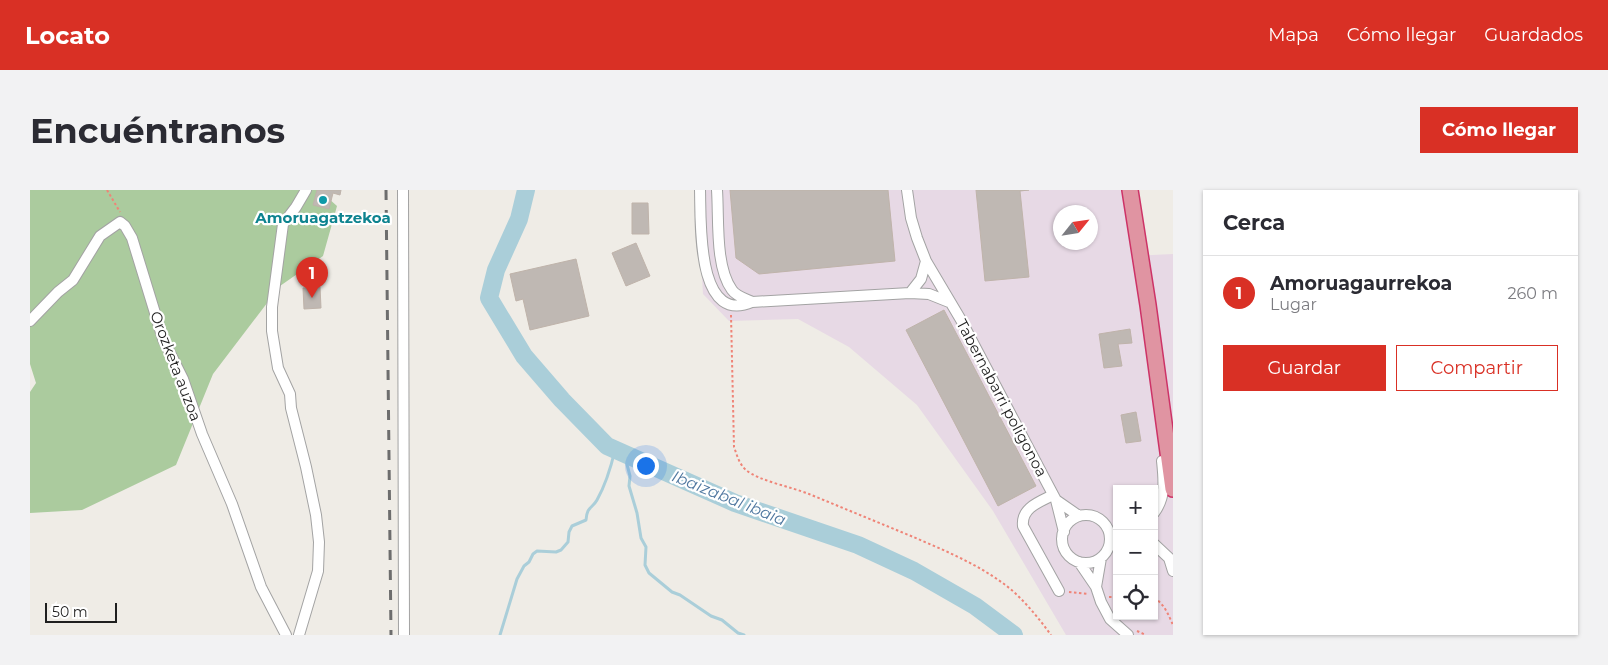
<!DOCTYPE html>
<html lang="es">
<meta charset="utf-8">
<style>
:root{--surface:#fff;--page:#f2f2f3;--text:#2b2b33;--muted:#7c7c81;--line:#e1e1e2;--accent:#d93025}
body{margin:0;font-family:Montserrat,sans-serif;background:var(--page);color:var(--text)}
.controls{position:absolute;right:15px;bottom:15px;display:grid;overflow:hidden;border-radius:0px;box-shadow:0 1px 4px #0004}
.controls button{width:45px;height:45px;display:grid;place-items:center;padding:0;border:0;border-bottom:1px solid var(--line);background:var(--surface);color:var(--text);font:25px sans-serif}
.compass{position:absolute;left:1023px;top:15px;width:45px;height:45px;border-radius:50%;background:var(--surface);box-shadow:0 1px 4px #0004;rotate:60deg}
.scale{position:absolute;left:15px;bottom:12px;width:72px;box-sizing:border-box;padding-left:5px;border:2px solid #1f1f1f;border-top:0;font-size:14px;line-height:18px;white-space:nowrap;color:#1f1f1f;-webkit-text-stroke:4px #fff;paint-order:stroke}
.you{position:absolute;left:615px;top:275px;width:18px;height:18px;margin:-12px;border:4px solid #fff;border-radius:50%;background:#1a73e8;box-shadow:0 0 0 8px #1a73e833}
.badge{display:grid;place-items:center;width:32px;height:32px;border-radius:50%;background:var(--accent);color:#fff;font-size:16px;font-weight:700}
.pin{position:absolute;translate:-50% -41px;filter:drop-shadow(0 1px 2px #0008)}
.pin::after{content:'';position:absolute;top:26px;width:18px;height:15px;background:inherit;clip-path:polygon(0 0,100% 0,50% 100%)}
.list{margin:0;padding:0;list-style:none}
h2{display:flex;justify-content:space-between;align-items:center;height:65px;margin:0;padding:0 20px;font-size:21px}
h2 small{font-size:16px;font-weight:400;color:var(--muted)}
.list li{display:grid;grid-template-columns:32px 1fr auto;gap:15px;align-items:center;box-sizing:border-box;height:75px;padding:0 20px;border-top:1px solid var(--line)}
.list b{display:block;font-size:19px;white-space:nowrap}
.list p{margin:0;font-size:16px;white-space:nowrap;color:var(--muted)}
.list em{font-size:16px;font-style:normal;color:var(--muted)}
.actions{display:flex;gap:10px;padding:15px 20px}
.actions a{flex:1;padding:11px 0;border:1px solid var(--accent);border-radius:0px;text-align:center;font-size:18px;color:var(--accent)}
.actions .main{background:var(--accent);color:#fff}
.icon{flex:none;width:28px;height:28px;fill:none;stroke:currentColor;stroke-width:2;stroke-linecap:round;stroke-linejoin:round}
.map{position:relative;flex:none;width:1143px;height:445px;overflow:hidden;border-radius:0px}
header{display:flex;align-items:center;gap:30px;box-sizing:border-box;height:70px;padding:0 25px;background:var(--accent);color:#fff}
header strong{font-size:24px}
nav{display:flex;gap:28px;margin-inline-start:auto;font-size:18px}
.intro{display:flex;align-items:center;justify-content:space-between;box-sizing:border-box;height:120px;padding:0 30px}
h1{margin:0;font-size:35px}
.button{padding:12px 22px;border-radius:0px;background:var(--accent);color:#fff;font-size:18px;font-weight:700}
main{display:flex;gap:30px;padding:0 30px}
aside{flex:1;background:var(--surface);border-radius:0px;box-shadow:0 1px 4px #0004}
.map>svg:first-child{display:block}
.industrial{fill:#e7d9e5;fill-rule:evenodd}
.forest{fill:#abcb9e}
.lines{fill:none;stroke-linecap:round;stroke-linejoin:round}
.stream{stroke:#aaced9;stroke-width:3}
.river{stroke:#aaced9;stroke-width:18}
.building{fill:#bfb8b3;stroke:#bfb3aa}
.minor-casing{stroke:#a3a3a3;stroke-width:12}
.highway-casing{stroke:#cd3367;stroke-width:18}
.path{stroke:#ef8477;stroke-width:2;stroke-dasharray:2.5 2.5;stroke-linecap:butt}
.minor{stroke:#fff;stroke-width:10}
.highway{stroke:#e094a2;stroke-width:15}
.rail{stroke:#6d6d6d;stroke-width:3;stroke-dasharray:10 10;stroke-linecap:butt}
.culture-dot{fill:#0f9aa8;stroke:#fff;stroke-width:2}
.labels{text-anchor:middle;dominant-baseline:central;stroke-width:4.5;stroke-linejoin:round;paint-order:stroke}
.culture-label{font-size:15px;font-weight:bold;fill:#0d838f;stroke:#fff}
.street-label{font-size:15px;fill:#1f1f1f;stroke:#fff}
.water-label{font-size:16px;font-style:italic;fill:#5078a0;stroke:#fff}
</style>
<header>
<strong>Locato</strong>
<nav><a>Mapa</a><a>Cómo llegar</a><a>Guardados</a></nav>
</header>
<div class="intro"><h1>Encuéntranos</h1><a class="button">Cómo llegar</a></div>
<main>
<div class="map">
<svg width="1143" height="445" viewBox="0 0 1143 445">
<rect width="100%" height="100%" fill="#efece6"/>
<path class="industrial" d="M667,0H1092L1102,66L1143,64V445H1036L963,321L887,215L819,157L768,129L699,131L673,104ZM1030,22H1060V52H1030ZM1087,299H1124V426H1087Z"/>
<path class="forest" d="M0,0H289L307,16L293,66L250,96L183,184L146,275L52,320L0,323V202L6,193L0,174Z"/>
<g class="lines">
<path class="stream" d="M594,263L600,286L599,296L607,323L611,348L616,357L615,375L619,383L642,402L650,405L681,426L692,430L708,443L714,445
M470,445L487,389L494,376L499,372L503,364L507,361L526,362L531,360L538,352L539,342L542,336L556,330C557,316 562,319 567,310C576,294 581,277 585,260"/>
<path class="river" d="M496,0L489,29L466,80L459,108L494,166L532,210L577,256L705,313L828,355L884,381L945,416L984,445"/>
</g>
<path class="building" d="M287,0H311L310,5L303,3L299,19L283,15Z
M700,0H858L865,71L729,84L706,68Z
M946,0H999L990,1L999,87L955,91Z
M602,13H618L619,44H602Z
M606,53L620,86L596,96L582,63Z
M546,69L559,126L500,140L493,109L486,111L480,84Z
M290,97L291,118L274,119L273,98Z
M914,120L1006,296L968,316L876,140Z
M1100,139L1102,153L1088,154L1092,176L1074,178L1069,144Z
M1106,222L1111,251L1096,253L1091,225Z"/>
<g class="lines">
<g class="minor-casing">
<path id="minor" d="M373,0L374,445
M670,0C671,31 666,136 722,112
M687,0C689,29 685,77 702,100C706,106 716,109 722,112L880,103L899,104L919,112
M877,0L881,28L887,48L896,71L931,130L1018,295L1026,310L1034,342
M880,103L891,89L896,71
M0,131L28,102L43,90L70,46L90,32L95,36L102,48L133,149L153,189L172,244L202,314L231,397L256,445
M1023,305C1009,312 991,318 993,336L1029,401
M1026,310L1049,326
M1124,323C1136,307 1134,290 1132,271
M1032 349a24 24 0 1 1 48 0a24 24 0 1 1-48 0Z
M1124,354L1139,368L1143,381
M1071,368L1066,397L1071,412L1080,429L1098,445
M1049,372L1066,397
M269,445L288,381L289,352L286,325L276,277L261,218L260,204L248,178L242,141V117L253,34L266,17L276,0"/>
</g>
<g class="highway-casing">
<path id="highway" d="M1100,0L1118,115L1143,299"/>
</g>
<path class="path" d="M77,0L90,22
M701,125L704,257C707,265 709,274 716,280C729,291 762,297 779,304C813,318 847,332 881,346C916,361 955,377 984,402C998,415 1010,430 1021,445
M1039,402L1058,404
M1079,407H1087
M1124,408C1134,413 1139,426 1143,435
M1107,441L1116,445"/>
<use href="#minor" class="minor"/>
<use href="#highway" class="highway"/>
<path class="rail" d="M356,0L361,445"/>
</g>
<circle class="culture-dot" cx="293" cy="10" r="5"/>
<g class="labels">
<g class="culture-label">
<text x="293" y="27">Amoruagatzekoa</text>
</g>
<g class="street-label">
<text transform="translate(146 176) rotate(69)">Orozketa auzoa</text>
<text transform="translate(972 208) rotate(62)">Tabernabarri poligonoa</text>
</g>
<g class="water-label">
<text transform="translate(699 308) rotate(22)">Ibaizabal ibaia</text>
</g>
</g>
</svg>
<div class="controls">
<button>+</button>
<button>−</button>
<button><svg class="icon" aria-label="locate" viewBox="0 0 24 24"><circle cx="12" cy="12" r="6"/><path d="M12 2v4M12 18v4M2 12h4M18 12h4"/></svg></button>
</div>
<svg class="compass" viewBox="-18 -18 36 36"><path d="M0-13l5 13h-10z" fill="#e53935"/><path d="M0 13l5-13h-10z" fill="#7c7c81"/></svg>
<div class="scale">50 m</div>
<div class="you"></div>
<div class="pin badge" style="left:282px;top:108px">1</div>
</div>
<aside>
<h2>Cerca<small></small></h2>
<ul class="list">
<li><span class="badge">1</span><div><b>Amoruagaurrekoa</b><p>Lugar</p></div><em>260 m</em></li>
</ul>
<div class="actions"><a class="main">Guardar</a><a>Compartir</a></div>
</aside>
</main>
